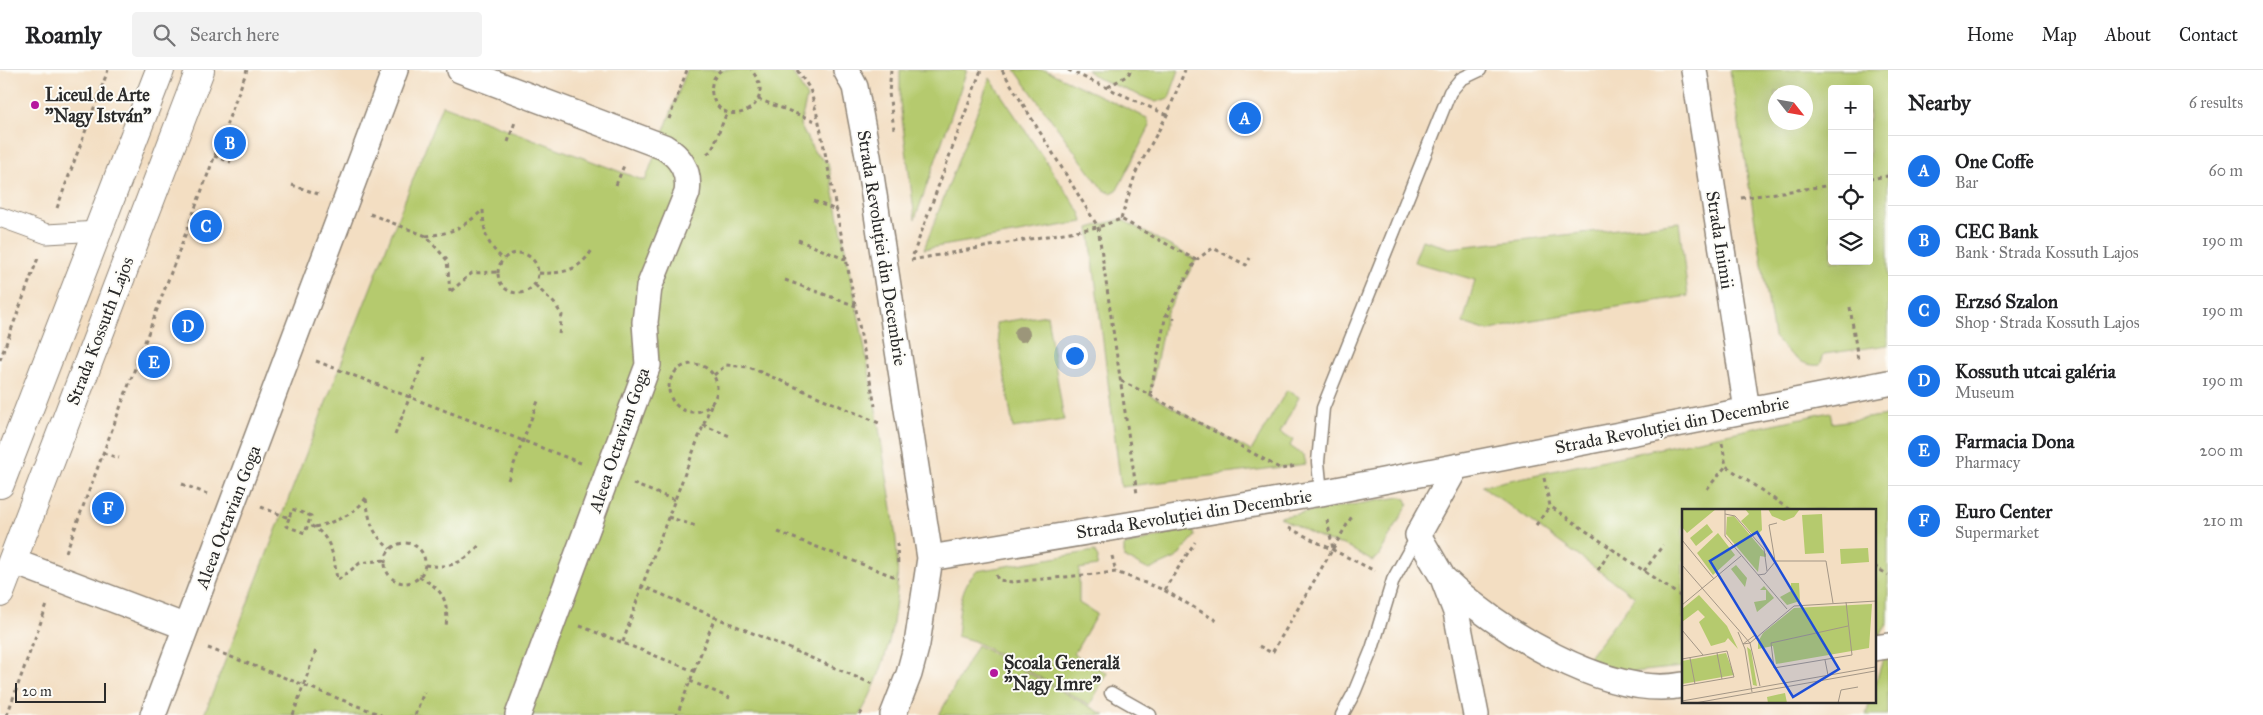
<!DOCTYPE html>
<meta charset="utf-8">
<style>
:root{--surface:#fff;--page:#f2f2f2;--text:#202124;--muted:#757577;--line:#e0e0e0;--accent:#1a73e8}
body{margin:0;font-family:"IM FELL Great Primer",serif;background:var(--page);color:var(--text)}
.controls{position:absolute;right:15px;top:15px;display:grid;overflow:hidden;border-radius:5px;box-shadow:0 5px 20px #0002}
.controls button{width:45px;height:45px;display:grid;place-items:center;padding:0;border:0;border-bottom:1px solid var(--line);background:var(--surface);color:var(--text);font:25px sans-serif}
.compass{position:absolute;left:1768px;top:15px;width:45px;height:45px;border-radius:50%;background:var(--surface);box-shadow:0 5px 20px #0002;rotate:121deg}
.scale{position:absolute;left:15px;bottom:12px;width:91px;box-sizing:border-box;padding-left:5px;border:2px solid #2b2b2b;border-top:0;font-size:14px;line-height:18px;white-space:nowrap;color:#2b2b2b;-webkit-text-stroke:4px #fdfcf7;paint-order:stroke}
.you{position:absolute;left:1074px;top:285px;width:18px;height:18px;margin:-12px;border:4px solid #fff;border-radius:50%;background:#1a73e8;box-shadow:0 0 0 8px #1a73e833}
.badge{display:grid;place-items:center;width:32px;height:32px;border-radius:50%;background:var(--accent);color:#fff;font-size:16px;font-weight:700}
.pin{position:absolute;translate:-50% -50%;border:2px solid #fff;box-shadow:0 1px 5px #0006}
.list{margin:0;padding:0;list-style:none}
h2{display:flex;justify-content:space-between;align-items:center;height:65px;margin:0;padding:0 20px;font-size:21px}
h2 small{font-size:16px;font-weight:400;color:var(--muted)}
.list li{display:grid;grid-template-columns:32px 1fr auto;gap:15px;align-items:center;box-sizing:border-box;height:70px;padding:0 20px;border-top:1px solid var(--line)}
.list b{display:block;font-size:19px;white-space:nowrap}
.list p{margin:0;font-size:16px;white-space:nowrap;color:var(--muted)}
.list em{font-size:16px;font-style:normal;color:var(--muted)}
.icon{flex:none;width:28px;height:28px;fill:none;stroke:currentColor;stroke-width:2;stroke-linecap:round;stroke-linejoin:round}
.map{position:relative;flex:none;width:1888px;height:645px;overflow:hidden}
header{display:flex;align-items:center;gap:30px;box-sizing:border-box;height:70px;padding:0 25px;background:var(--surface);border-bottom:1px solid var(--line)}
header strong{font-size:24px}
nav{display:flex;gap:28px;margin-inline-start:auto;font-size:18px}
.search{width:350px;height:45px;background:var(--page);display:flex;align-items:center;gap:12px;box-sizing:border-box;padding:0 18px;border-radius:5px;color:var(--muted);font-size:19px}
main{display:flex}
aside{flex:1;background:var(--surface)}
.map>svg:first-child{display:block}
.green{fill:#b5ca6e;stroke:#707a4c;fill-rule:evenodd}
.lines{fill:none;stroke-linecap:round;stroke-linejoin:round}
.service-casing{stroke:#8f8476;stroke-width:15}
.pedestrian-casing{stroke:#8f8476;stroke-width:21}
.minor-casing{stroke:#8f8476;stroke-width:28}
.secondary-casing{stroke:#8f8476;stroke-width:30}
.path{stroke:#8f8476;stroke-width:3;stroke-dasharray:4 4;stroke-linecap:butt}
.service{stroke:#fff;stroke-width:12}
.pedestrian{stroke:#fff;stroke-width:19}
.minor{stroke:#fff;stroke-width:25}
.secondary{stroke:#fff;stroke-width:28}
.tree{fill:#9c967a}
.poi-dot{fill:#b5179e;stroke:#fdfcf7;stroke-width:2}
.labels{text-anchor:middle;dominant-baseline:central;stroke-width:4;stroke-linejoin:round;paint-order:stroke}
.poi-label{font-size:18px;font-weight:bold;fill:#2b2b2b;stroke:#fdfcf7;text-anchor:start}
.street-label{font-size:18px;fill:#2b2b2b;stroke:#fdfcf7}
.inset-road{fill:none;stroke:#a39686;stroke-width:1}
.view{fill:#1d4ed8;fill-opacity:0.15;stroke:#1d4ed8;stroke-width:2.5}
.inset-edge{fill:none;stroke:#2b2b2b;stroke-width:2.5}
</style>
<header>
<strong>Roamly</strong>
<div class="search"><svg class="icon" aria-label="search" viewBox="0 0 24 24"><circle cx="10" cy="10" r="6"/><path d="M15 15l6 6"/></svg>Search here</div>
<nav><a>Home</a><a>Map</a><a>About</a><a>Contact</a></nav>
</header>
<main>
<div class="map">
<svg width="1888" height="645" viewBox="0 0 1888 645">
<rect width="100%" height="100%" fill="#fdfcf7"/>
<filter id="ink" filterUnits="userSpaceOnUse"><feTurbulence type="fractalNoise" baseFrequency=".02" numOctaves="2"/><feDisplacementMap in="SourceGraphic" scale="10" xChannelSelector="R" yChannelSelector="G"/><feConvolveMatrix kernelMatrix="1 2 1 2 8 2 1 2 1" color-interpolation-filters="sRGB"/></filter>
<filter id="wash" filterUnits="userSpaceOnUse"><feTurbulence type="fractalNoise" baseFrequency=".0096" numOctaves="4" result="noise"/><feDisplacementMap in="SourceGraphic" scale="20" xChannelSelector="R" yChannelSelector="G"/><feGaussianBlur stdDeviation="1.12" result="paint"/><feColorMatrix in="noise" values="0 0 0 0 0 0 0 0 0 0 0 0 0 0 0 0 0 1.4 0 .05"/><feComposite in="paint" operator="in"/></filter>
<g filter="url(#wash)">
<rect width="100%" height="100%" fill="#f3dec2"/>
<path class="green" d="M687,0H791L807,27L800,55L815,83L828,93C847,190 868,286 883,383C890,428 900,473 897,519C894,564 882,606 860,645H204L442,35L645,111Z
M900,0H967L915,149L900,32Z
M1015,0H1045L1147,48L1150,56L1117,120L1111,123L1103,120Z
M1087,0H1179L1169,28L1156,32L1097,8Z
M1730,0H1888V275L1824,284L1820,295C1799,297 1787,281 1774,267ZM1832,19H1869V191H1832ZM1776,22H1806V52H1776Z
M990,8L1081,144L1083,152L924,179Z
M1121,149L1196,190L1166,244L1150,325L1251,381L1287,320L1299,327L1280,363L1293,370L1290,376L1304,386L1306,394L1121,417L1089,158Z
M1679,152L1688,226L1526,251L1488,261L1463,253L1475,210L1414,192L1422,170L1450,178Z
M1047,245L1064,350L1013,358L996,253Z
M1830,342L1832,353L1888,345V553L1878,568H1874V440H1683V597L1622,603L1586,591L1635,527L1482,416Z
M1400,427L1406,429L1408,434L1378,487L1372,491L1344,475L1327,471L1279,447Z
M1192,458L1195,466L1176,488L1149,500L1124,487V476Z
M1094,481L1098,488L1097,496L1079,499V533L1097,544L1074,584L1107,603L1090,635L974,571L957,566C960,542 958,518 977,501Z
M977,575L1105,645H939Z
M1884,586H1888V645H1866L1870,631H1874V618Z"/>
</g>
<g filter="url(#ink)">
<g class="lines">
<g class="service-casing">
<path id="service" d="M1321,423L1318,392L1323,338L1450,22L1461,9L1480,0
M1111,623L1150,645
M1342,645L1354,623L1372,579L1393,510L1418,465"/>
</g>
<g class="pedestrian-casing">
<path id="pedestrian" d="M0,147L47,164L98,161"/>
</g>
<g class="minor-casing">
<path id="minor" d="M460,0L664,77C682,88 690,103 687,123L649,217L645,252L648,295L518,645
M846,0L855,17L868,86L930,488L917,574L909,604L893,645
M1694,0L1747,340
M1456,397L1418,465L1443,508L1456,542L1476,645
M930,488L1321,423L1888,313
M12,491L186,557
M1443,508C1495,559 1608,630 1683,615
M1874,578L1888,576
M153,645L395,0"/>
</g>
<g class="secondary-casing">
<path id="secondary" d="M0,414L160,0
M0,523L200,0"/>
</g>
<path class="path" d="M721,0C714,6 710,14 712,24C721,64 783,36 751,0
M797,0L810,19L819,52L875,336
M891,0L889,23L894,59
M1002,0L1098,157L1137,424
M1068,0L1167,45
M1108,17L1128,5L1131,0
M758,29L818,52
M669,49L687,0
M508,72L515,52
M707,84L712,80L727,42
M214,86L231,92
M1869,109L1888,106
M292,115L318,124
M616,115L625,93
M1741,128L1832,115
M814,131L838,141
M57,138L108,0
M483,140C484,164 486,173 503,189
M370,144L426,166L447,190L450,221
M1121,149L1136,102L1167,45L1185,0
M426,166C454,163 463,157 483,140
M798,170L847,190
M498 203a20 20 0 1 1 40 0a20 20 0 1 1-40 0Z
M913,185L981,0
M911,190L1098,157L1121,149L1196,190
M539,203C562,204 579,201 592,180
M785,210L856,236
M535,215L554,233L562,245L559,264
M451,221L472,203L498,202
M1850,237L1858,290
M1166,244L1175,249
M0,290L38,188
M316,291L581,393
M669 318a24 24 0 1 1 48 0a24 24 0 1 1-48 0Z
M714,305L726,295L749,297L879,353
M1121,311L1150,325L1281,399L1296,396
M1150,325L1166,244L1196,190L1213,178L1246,195L1250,188
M711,335L642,516L875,615
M703,355L732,367
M395,365L425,287
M1722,373L1726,396L1790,440
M103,383L119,388
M1544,408L1550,436L1683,528
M508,410L538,331
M182,414L207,424
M633,414L675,430
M1707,419L1726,396
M366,429C370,453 371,462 390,479
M261,437L289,448L292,439L311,446L308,454C332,465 334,487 337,510
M668,447L696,456
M289,448L286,456L305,463L308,454
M1327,450L1333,479
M1536,455L1550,436
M315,457C336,451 353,446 366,428
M1289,458L1375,501
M778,462L898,508
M385 493a20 20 0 1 1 40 0a20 20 0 1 1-40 0Z
M897,473L898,497
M66,482L247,0
M1112,486L1116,502
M425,495C450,499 465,493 481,473
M1874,496L1888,505
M1598,500L1612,479
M1644,501L1663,475
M996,505L998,510L1013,512L1116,502L1164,520L1217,551
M419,507C443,519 449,530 446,557
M338,510L360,493L385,490
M1164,520L1195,472
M580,556L694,601L677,645
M623,572L642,516
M1259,576L1272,583L1352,446
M208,578L381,645
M694,601L715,547
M690,611L730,628
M7,645L47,535
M293,645L316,580
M415,645L424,622
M860,645L864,638"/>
<use href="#service" class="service"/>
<use href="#pedestrian" class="pedestrian"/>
<use href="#minor" class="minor"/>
<use href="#secondary" class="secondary"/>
</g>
<circle class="tree" cx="1022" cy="264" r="8"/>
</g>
<g class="poi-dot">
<circle cx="35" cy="35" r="5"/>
<circle cx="994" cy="603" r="5"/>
</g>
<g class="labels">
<g class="poi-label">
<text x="45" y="25">Liceul de Arte<tspan x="45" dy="21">"Nagy István"</tspan></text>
<text x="1004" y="593">Școala Generală<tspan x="1004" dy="21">"Nagy Imre"</tspan></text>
</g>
<g class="street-label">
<text transform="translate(1720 170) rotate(81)">Strada Inimii</text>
<text transform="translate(882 178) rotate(81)">Strada Revoluției din Decembrie</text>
<text transform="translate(100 261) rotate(-69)">Strada Kossuth Lajos</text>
<text transform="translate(1672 355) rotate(-11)">Strada Revoluției din Decembrie</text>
<text transform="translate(619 370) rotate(-71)">Aleea Octavian Goga</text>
<text transform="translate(1194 444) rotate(-9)">Strada Revoluției din Decembrie</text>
<text transform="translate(228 447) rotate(-69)">Aleea Octavian Goga</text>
</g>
</g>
<g transform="translate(1682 439)">
<rect width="194" height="194" fill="#f3dec2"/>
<path d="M0,0H34L5,24L0,18ZM63,0H79L80,21L76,25L71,26L59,12L67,5ZM86,0H118L112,8L102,12L90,7ZM140,5L142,44L123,45L120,6ZM52,7L84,45V48L78,47L76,63L44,25L45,8ZM25,15L31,23L14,37L8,29ZM36,24L53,46L31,66L15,44ZM186,39L187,53L159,55L158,40ZM54,56L65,69L63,78L49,60ZM109,74H117L118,92L105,96L98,88L109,82ZM82,77L92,89L75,103L72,93L84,91V81H78ZM17,86L45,117L56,140L46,129L43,133L29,137L17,113L23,108L16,101L0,113V100ZM190,95L187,139L94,155L91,137L76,140V133L81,124L112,99ZM65,138L69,141L75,177L71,176ZM44,144L52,166L0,175V152ZM103,184L105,194H86L85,188Z" fill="#b5ca6e"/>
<path class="inset-road" d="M43,0V27L105,100M43,5L53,7L82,40L85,62M95,14L87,16L93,52H144L151,94M0,31L32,70M0,56L68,134L78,177M76,66L83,65L93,53M164,93L170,146L92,159L89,134L166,117M0,96L59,47M0,121L21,146M56,123L63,140L70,183M61,135L68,134L112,97L194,92M61,135L73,126M35,144L40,170M8,149L13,175M0,150L45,142L52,168L0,177M143,151L146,166M0,192L193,158M13,194L193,162M156,194L159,181L176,178"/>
<path class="view" d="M75,23L157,160L111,188L28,52Z"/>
<rect width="194" height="194" class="inset-edge"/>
</g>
</svg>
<div class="controls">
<button>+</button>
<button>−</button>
<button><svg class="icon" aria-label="locate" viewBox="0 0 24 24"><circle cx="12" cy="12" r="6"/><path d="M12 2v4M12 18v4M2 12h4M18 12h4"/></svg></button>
<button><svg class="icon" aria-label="layers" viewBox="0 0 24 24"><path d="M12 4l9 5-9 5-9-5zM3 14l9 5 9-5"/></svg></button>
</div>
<svg class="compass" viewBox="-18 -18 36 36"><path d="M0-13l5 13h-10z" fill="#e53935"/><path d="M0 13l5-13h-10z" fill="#757577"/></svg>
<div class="scale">20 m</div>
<div class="you"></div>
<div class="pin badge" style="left:1245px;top:48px">A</div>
<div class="pin badge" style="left:230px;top:73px">B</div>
<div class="pin badge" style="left:206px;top:156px">C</div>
<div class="pin badge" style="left:188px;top:256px">D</div>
<div class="pin badge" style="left:154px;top:292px">E</div>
<div class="pin badge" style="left:108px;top:438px">F</div>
</div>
<aside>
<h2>Nearby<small>6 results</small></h2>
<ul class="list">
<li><span class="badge">A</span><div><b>One Coffe</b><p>Bar</p></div><em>60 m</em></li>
<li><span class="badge">B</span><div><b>CEC Bank</b><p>Bank · Strada Kossuth Lajos</p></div><em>190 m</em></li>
<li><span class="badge">C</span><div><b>Erzsó Szalon</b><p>Shop · Strada Kossuth Lajos</p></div><em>190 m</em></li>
<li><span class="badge">D</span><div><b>Kossuth utcai galéria</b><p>Museum</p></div><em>190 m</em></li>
<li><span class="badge">E</span><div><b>Farmacia Dona</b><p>Pharmacy</p></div><em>200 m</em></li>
<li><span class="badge">F</span><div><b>Euro Center</b><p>Supermarket</p></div><em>210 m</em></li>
</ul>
</aside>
</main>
